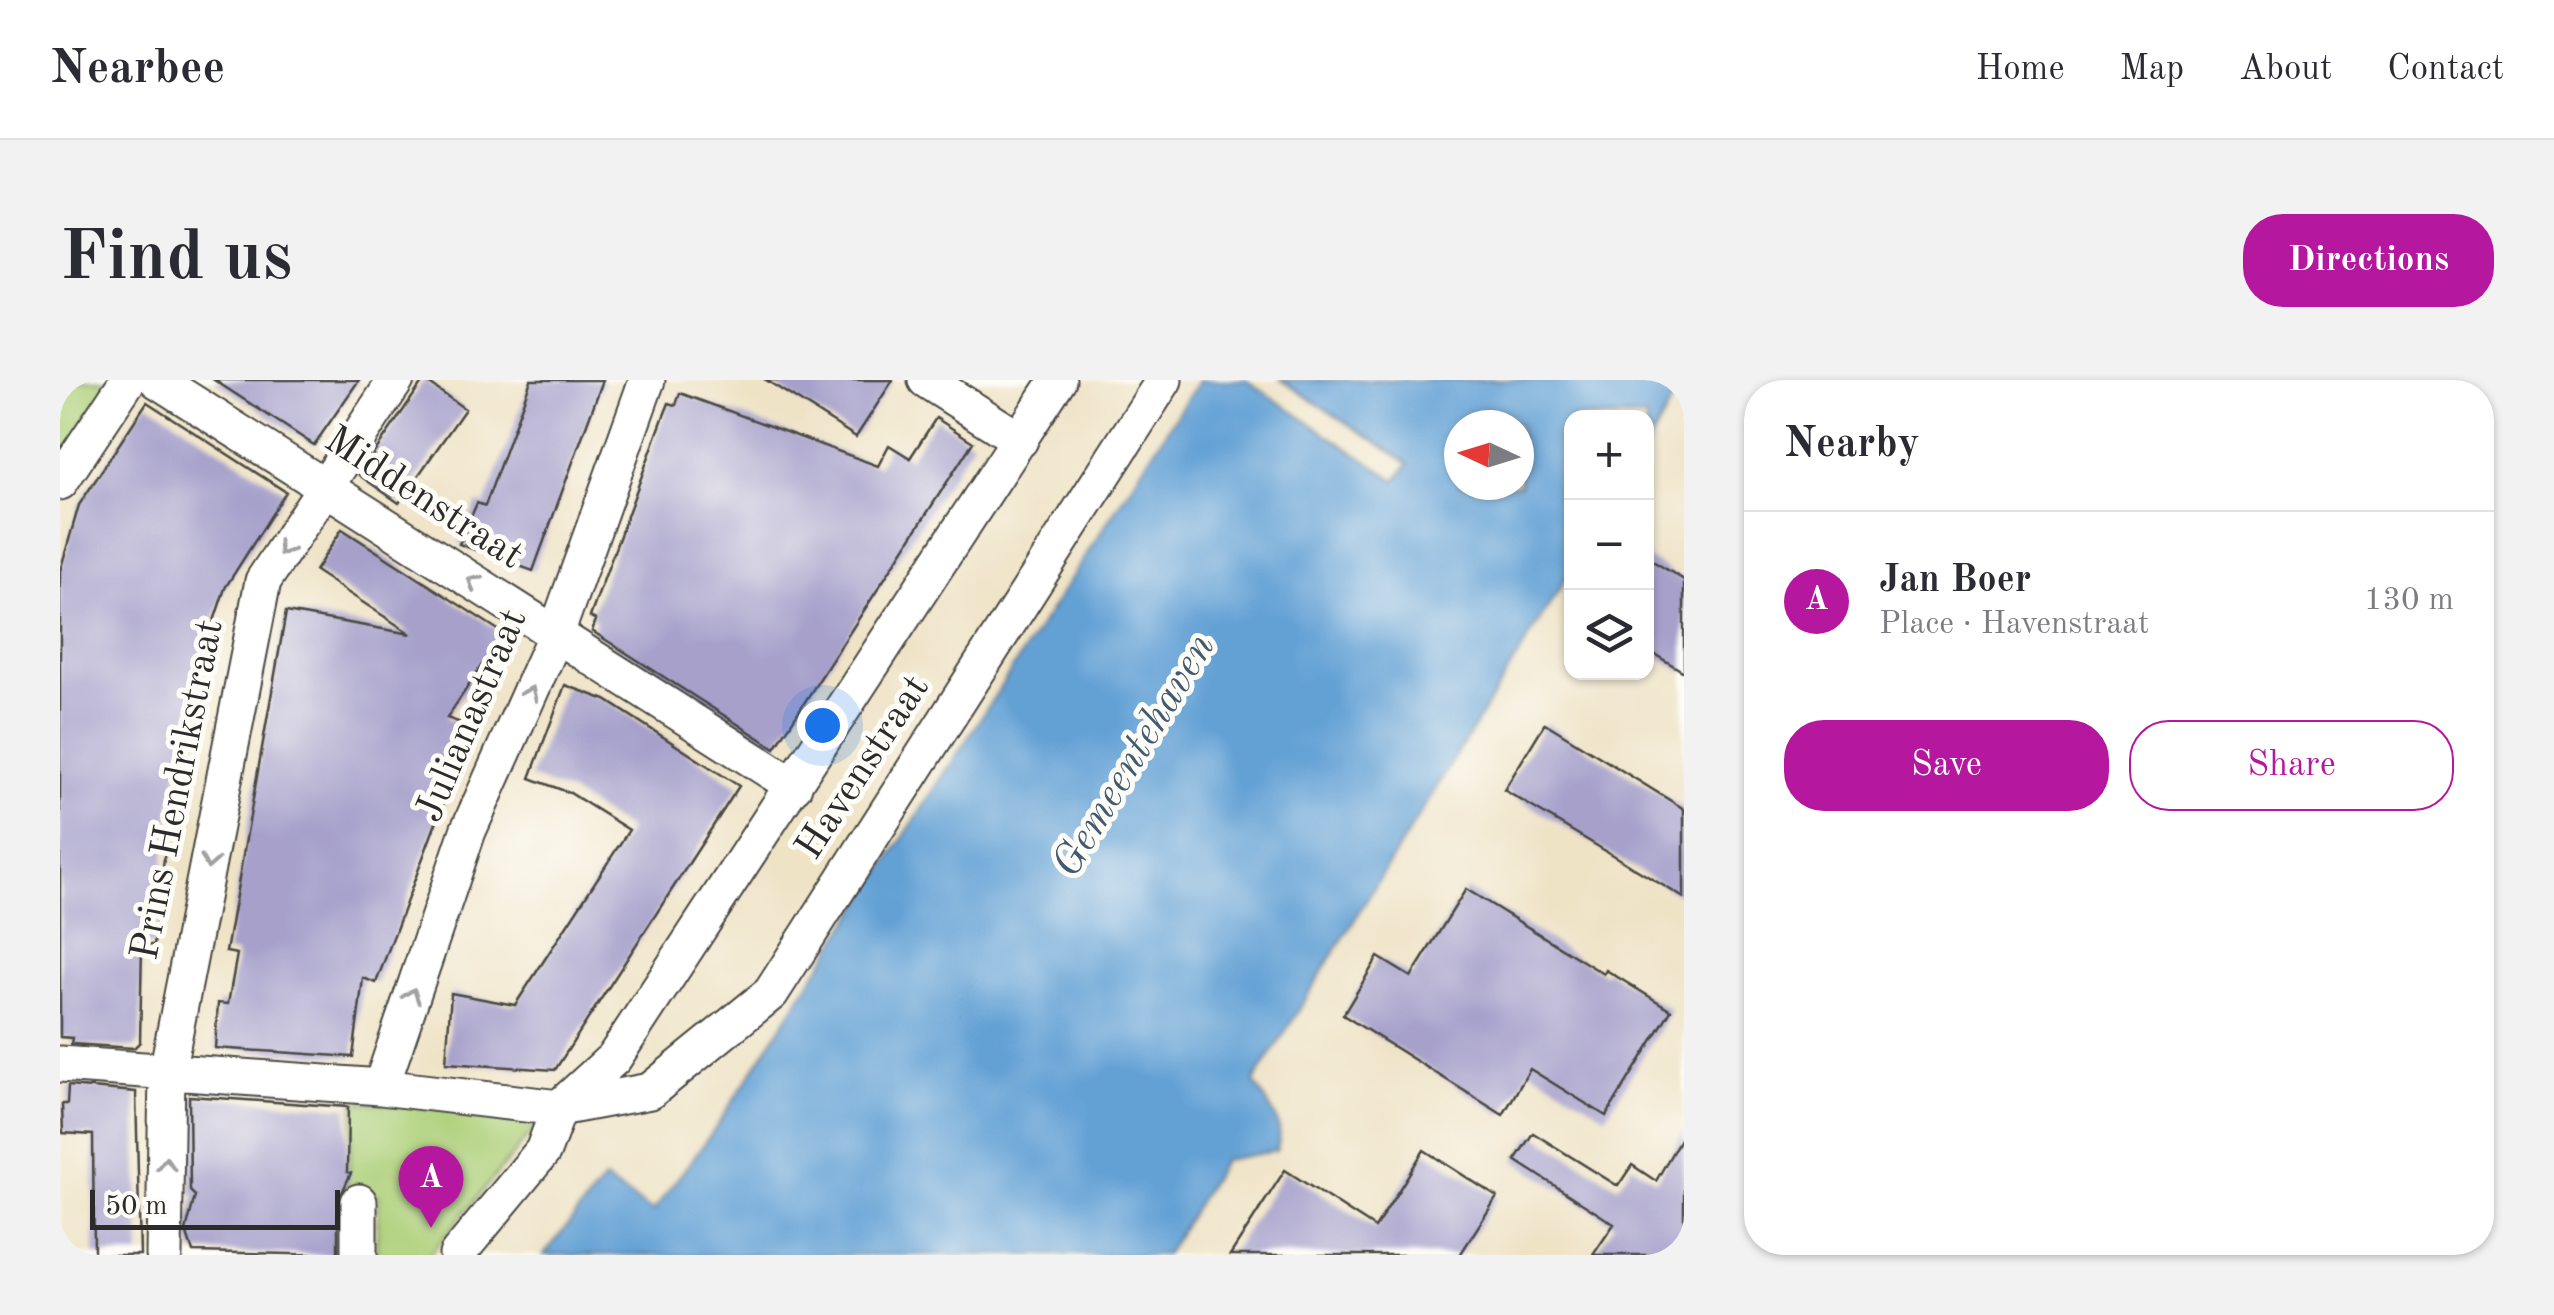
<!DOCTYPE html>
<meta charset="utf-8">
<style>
:root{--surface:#fff;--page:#f2f2f3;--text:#2b2b33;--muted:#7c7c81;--line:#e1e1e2;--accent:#b5179e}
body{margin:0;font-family:"Old Standard TT",serif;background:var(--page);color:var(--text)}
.controls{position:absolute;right:30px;top:30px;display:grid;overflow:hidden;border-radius:20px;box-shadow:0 2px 8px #0004}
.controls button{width:90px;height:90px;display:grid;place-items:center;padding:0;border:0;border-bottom:2px solid var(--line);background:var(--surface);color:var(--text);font:50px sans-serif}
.compass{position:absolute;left:1384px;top:30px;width:90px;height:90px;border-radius:50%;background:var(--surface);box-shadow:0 2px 8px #0004;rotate:274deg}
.scale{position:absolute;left:30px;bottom:25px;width:250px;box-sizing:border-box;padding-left:10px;border:5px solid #2b2b2b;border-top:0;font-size:28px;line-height:35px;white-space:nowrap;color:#2b2b2b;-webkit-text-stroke:8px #fdfcf7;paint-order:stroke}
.you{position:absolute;left:762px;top:345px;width:35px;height:35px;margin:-25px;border:8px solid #fff;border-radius:50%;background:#1a73e8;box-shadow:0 0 0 15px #1a73e833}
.badge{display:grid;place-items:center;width:65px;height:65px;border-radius:50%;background:var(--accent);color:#fff;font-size:32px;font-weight:700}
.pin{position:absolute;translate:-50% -82px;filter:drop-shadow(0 2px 5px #0008)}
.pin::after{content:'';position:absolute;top:52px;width:35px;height:30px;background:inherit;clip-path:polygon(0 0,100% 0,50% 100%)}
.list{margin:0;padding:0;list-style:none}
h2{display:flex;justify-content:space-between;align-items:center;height:130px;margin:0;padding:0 40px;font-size:42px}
h2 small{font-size:32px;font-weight:400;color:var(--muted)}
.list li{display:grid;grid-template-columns:65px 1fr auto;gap:30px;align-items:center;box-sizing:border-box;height:180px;padding:0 40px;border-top:2px solid var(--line)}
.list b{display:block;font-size:38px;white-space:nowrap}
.list p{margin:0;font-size:32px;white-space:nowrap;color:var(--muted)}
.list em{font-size:32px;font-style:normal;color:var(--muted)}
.actions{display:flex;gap:20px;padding:30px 40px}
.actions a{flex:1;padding:22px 0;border:2px solid var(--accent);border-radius:40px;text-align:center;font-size:35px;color:var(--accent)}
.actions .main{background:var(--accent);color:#fff}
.icon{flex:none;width:55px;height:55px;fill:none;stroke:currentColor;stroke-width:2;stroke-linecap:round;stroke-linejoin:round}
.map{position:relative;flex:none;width:1624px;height:875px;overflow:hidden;border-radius:40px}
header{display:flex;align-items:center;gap:60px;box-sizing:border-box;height:140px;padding:0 50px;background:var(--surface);border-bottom:2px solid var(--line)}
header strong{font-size:48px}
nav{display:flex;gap:55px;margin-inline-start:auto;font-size:35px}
.intro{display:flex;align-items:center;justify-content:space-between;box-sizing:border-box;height:240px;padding:0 60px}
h1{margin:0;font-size:70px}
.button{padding:25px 45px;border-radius:40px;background:var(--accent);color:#fff;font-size:35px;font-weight:700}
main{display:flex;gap:60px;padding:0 60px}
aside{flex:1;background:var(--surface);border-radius:40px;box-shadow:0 2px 8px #0004}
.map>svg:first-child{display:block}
.green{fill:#add079;stroke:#6c7e52;stroke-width:2.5}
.water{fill:#64a1d5;stroke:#486680;stroke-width:2.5;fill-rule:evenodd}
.building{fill:#a6a0cb}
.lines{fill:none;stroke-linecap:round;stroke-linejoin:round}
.minor-casing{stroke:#484742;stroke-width:39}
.minor{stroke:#fff;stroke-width:35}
.oneway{stroke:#a0a0a0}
.labels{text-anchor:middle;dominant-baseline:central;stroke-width:10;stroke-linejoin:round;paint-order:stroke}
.street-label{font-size:40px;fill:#2b2b2b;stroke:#fdfcf7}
.water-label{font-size:42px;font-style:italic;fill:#425a6f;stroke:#fdfcf7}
</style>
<header>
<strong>Nearbee</strong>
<nav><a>Home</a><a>Map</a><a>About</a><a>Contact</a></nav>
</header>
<div class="intro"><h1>Find us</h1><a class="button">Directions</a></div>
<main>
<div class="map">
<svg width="1624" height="875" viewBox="0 0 1624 875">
<rect width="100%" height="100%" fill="#fdfcf7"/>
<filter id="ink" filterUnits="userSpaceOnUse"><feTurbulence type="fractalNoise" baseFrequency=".01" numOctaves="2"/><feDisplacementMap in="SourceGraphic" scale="20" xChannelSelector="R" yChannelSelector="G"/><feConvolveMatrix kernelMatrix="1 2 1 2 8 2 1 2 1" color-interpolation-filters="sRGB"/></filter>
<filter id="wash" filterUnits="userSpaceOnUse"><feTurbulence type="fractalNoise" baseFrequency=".0048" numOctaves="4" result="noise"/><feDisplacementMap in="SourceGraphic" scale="40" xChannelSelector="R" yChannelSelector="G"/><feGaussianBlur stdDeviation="2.25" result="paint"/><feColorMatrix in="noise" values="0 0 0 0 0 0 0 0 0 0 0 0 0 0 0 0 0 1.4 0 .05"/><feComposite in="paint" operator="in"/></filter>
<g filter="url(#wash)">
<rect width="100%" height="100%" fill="#efe3c6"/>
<path class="green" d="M0,0H71L0,101Z
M295,722L471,733L476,747L369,875H316L319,816L287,811Z"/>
<path class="water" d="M1139,0H1186L1335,100L1349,84L1221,0H1624L1587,66L1586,38H1512L1511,190L1194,702C1207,725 1228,744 1216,771L1164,780L1105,875H484L544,800L593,831L655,749ZM1399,45H1459V105H1399Z"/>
<g id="blocks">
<path class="building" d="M154,0H299L254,65Z
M364,0L405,29L339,123L299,95Z
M471,0H543L473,191L399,164L417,123L425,126Z
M706,0H833L796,57Z
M620,13L818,86L829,65L850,78L876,38L913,62L715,368L532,251L536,240L530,237L603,38L609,23L616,25Z
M87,22L226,112L165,208L139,286L109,435L94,565H82L80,662L74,668L11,664L12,658L0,657V191L19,125Z
M282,149L443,253L387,338L412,347L316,603L303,598L293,677L155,668L158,623L168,624L177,574L166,572L226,232L351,254L255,191Z
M1586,177L1624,200V292L1586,269Z
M505,305L546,320L679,406L495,690L386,683L391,613L455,625L569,450L510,413L470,398Z
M1485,343L1624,429V518L1444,410Z
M1406,509L1544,594L1546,590L1611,630L1546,736L1470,689L1443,735L1283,635L1318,577L1351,597Z
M8,706L76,712L80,875H34L33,755L3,753L2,724H7Z
M129,716L288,727L287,792L291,793L278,821V875L133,872L126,851L135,816L130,811Z
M1624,752V875H1533L1554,844L1455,780L1473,753L1558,806L1572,785L1596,801Z
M1364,770L1437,817L1400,875H1170L1225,790L1315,848Z"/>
</g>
</g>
<g filter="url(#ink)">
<use href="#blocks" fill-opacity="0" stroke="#484742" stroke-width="2.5"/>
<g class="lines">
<g class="minor-casing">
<path id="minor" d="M97,0L734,406
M866,0L960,60
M0,102L68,0
M0,684L321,707L499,728L590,711L711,613L1104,0
M321,707L408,451L496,254L587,0
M299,822V875
M104,875L107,692L203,201L336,0
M397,875L483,771L499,728L554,678L998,0"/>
</g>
<use href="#minor" class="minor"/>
</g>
<defs><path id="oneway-chevron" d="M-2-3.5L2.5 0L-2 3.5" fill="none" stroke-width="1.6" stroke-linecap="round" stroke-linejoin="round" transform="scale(2.5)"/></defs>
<g class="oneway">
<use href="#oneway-chevron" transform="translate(224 169) rotate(123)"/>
<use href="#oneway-chevron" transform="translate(414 202) rotate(-147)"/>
<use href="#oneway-chevron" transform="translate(470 313) rotate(-66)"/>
<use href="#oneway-chevron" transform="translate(149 482) rotate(101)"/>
<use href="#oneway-chevron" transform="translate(352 615) rotate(-71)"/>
<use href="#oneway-chevron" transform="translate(106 784) rotate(-89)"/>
</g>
</g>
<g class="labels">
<g class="street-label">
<text transform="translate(363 119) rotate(33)">Middenstraat</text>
<text transform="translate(413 336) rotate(-67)">Julianastraat</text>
<text transform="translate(804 388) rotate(-57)">Havenstraat</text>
<text transform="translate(119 410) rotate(-79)">Prins Hendrikstraat</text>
</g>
<g class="water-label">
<text transform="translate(1075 376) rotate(-59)">Gemeentehaven</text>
</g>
</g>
</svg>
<div class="controls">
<button>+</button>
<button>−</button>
<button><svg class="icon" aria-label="layers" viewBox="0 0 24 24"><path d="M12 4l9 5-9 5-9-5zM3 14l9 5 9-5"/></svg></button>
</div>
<svg class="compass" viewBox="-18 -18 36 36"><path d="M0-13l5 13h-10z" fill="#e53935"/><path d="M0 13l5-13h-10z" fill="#7c7c81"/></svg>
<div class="scale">50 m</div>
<div class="you"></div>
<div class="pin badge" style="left:371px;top:848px">A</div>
</div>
<aside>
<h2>Nearby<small></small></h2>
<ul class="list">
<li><span class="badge">A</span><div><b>Jan Boer</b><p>Place · Havenstraat</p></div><em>130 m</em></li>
</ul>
<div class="actions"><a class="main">Save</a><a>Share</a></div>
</aside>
</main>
